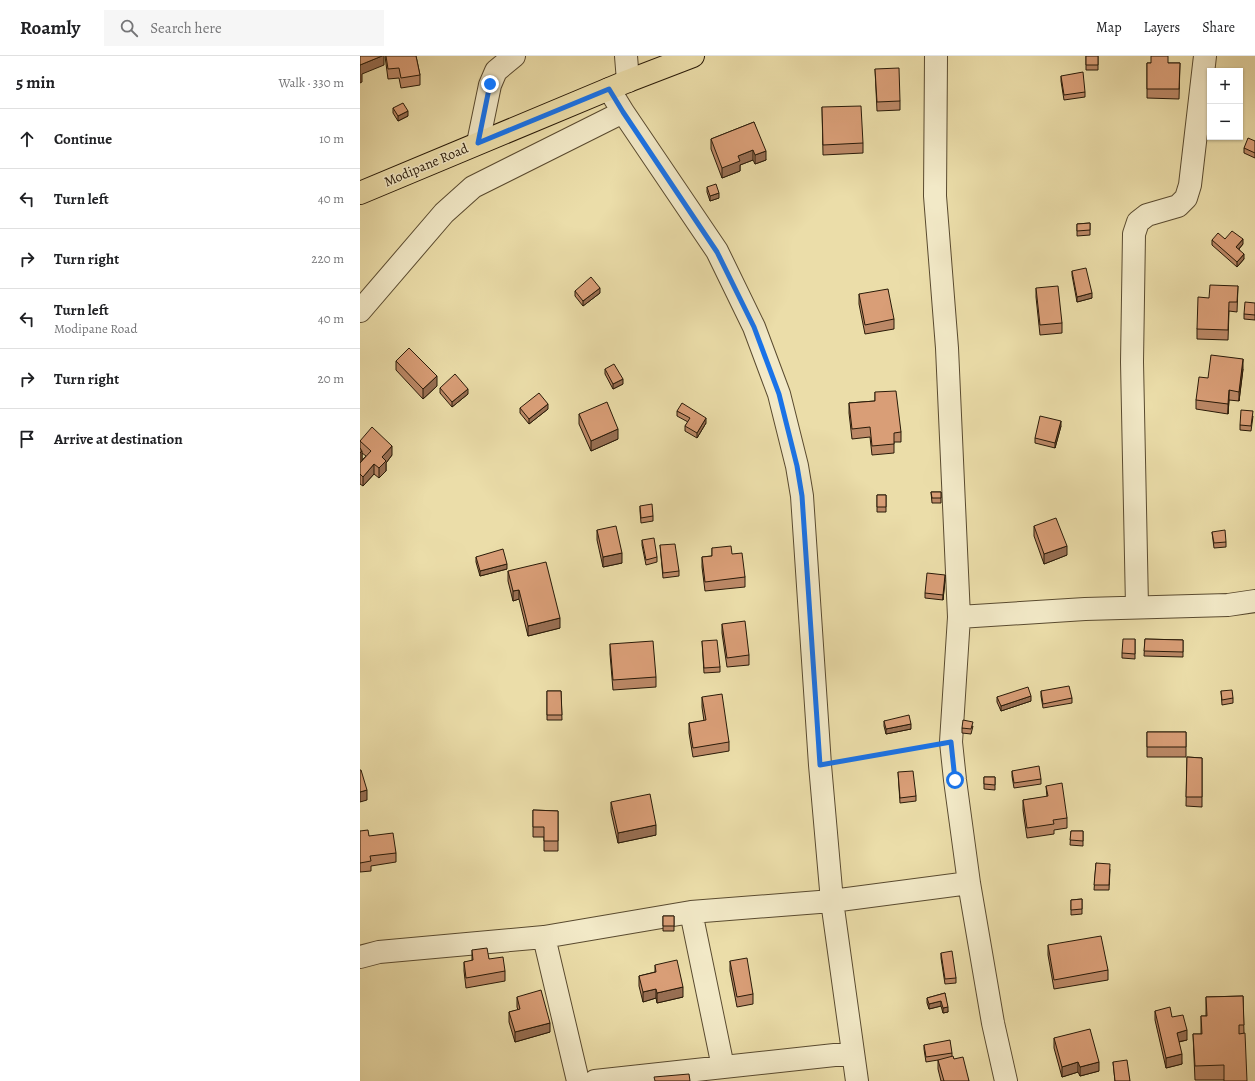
<!DOCTYPE html>
<meta charset="utf-8">
<style>
:root{--surface:#fff;--page:#f6f6f6;--text:#202124;--muted:#757577;--line:#e0e0e0}
body{margin:0;font-family:Alegreya,serif;background:var(--page);color:var(--text)}
.controls{position:absolute;right:12px;top:12px;display:grid;overflow:hidden;border-radius:0px;box-shadow:0 1px 3px #0004}
.controls button{width:36px;height:36px;display:grid;place-items:center;padding:0;border:0;border-bottom:1px solid var(--line);background:var(--surface);color:var(--text);font:20px sans-serif}
.stop{position:absolute;width:12px;height:12px;margin:-9px;border:3px solid #1a73e8;border-radius:50%;background:#fff}
.stop.end{background:#1a73e8;border-color:#fff;box-shadow:0 1px 4px #0008}
.list{margin:0;padding:0;list-style:none}
h2{display:flex;justify-content:space-between;align-items:center;height:52px;margin:0;padding:0 16px;font-size:17px}
h2 small{font-size:13px;font-weight:400;color:var(--muted)}
.list li{display:grid;grid-template-columns:26px 1fr auto;gap:12px;align-items:center;box-sizing:border-box;height:60px;padding:0 16px;border-top:1px solid var(--line)}
.list b{display:block;font-size:15px;white-space:nowrap}
.list p{margin:0;font-size:13px;white-space:nowrap;color:var(--muted)}
.list em{font-size:13px;font-style:normal;color:var(--muted)}
.icon{flex:none;width:22px;height:22px;fill:none;stroke:currentColor;stroke-width:2;stroke-linecap:round;stroke-linejoin:round}
.map{position:relative;flex:none;width:895px;height:1025px;overflow:hidden}
header{display:flex;align-items:center;gap:24px;box-sizing:border-box;height:56px;padding:0 20px;background:var(--surface);border-bottom:1px solid var(--line)}
header strong{font-size:19px}
nav{display:flex;gap:22px;margin-inline-start:auto;font-size:14px}
.search{width:280px;height:36px;background:var(--page);display:flex;align-items:center;gap:10px;box-sizing:border-box;padding:0 14px;border-radius:0px;color:var(--muted);font-size:15px}
main{display:flex}
aside{flex:1;background:var(--surface)}
.map>svg:first-child{display:block}
.lines{fill:none;stroke-linecap:round;stroke-linejoin:round}
.minor-casing{stroke:#5a4b30;stroke-width:24}
.major-casing{stroke:#291a08;stroke-width:24}
.path{stroke:#291a08;stroke-width:2.5;stroke-dasharray:3 2;stroke-linecap:butt}
.minor{stroke:#f2e9c7;stroke-width:22}
.major{stroke:#ebdda9;stroke-width:22}
.wall{fill:#b86;stroke:#291a08;fill-rule:evenodd}
.shaded-wall{fill:#986f53;stroke:#291a08}
.building{fill:#d99e77;stroke:#291a08}
.route{stroke:#1a73e8;stroke-width:5}
.labels{text-anchor:middle;dominant-baseline:central;stroke-width:3;stroke-linejoin:round;paint-order:stroke}
.street-label{font-size:14px;fill:#291a08;stroke:#f2e9c7}
</style>
<header>
<strong>Roamly</strong>
<div class="search"><svg class="icon" aria-label="search" viewBox="0 0 24 24"><circle cx="10" cy="10" r="6"/><path d="M15 15l6 6"/></svg>Search here</div>
<nav><a>Map</a><a>Layers</a><a>Share</a></nav>
</header>
<main>
<aside>
<h2>5 min<small>Walk · 330 m</small></h2>
<ul class="list">
<li><svg class="icon" aria-label="ahead" viewBox="0 0 24 24"><path d="M12 20V5M6 11l6-6 6 6"/></svg><div><b>Continue</b></div><em>10 m</em></li>
<li><svg class="icon" aria-label="left" viewBox="0 0 24 24"><path d="M17 20v-9H6M10 6l-5 5 5 5"/></svg><div><b>Turn left</b></div><em>40 m</em></li>
<li><svg class="icon" aria-label="right" viewBox="0 0 24 24"><path d="M7 20v-9h11M14 6l5 5-5 5"/></svg><div><b>Turn right</b></div><em>220 m</em></li>
<li><svg class="icon" aria-label="left" viewBox="0 0 24 24"><path d="M17 20v-9H6M10 6l-5 5 5 5"/></svg><div><b>Turn left</b><p>Modipane Road</p></div><em>40 m</em></li>
<li><svg class="icon" aria-label="right" viewBox="0 0 24 24"><path d="M7 20v-9h11M14 6l5 5-5 5"/></svg><div><b>Turn right</b></div><em>20 m</em></li>
<li><svg class="icon" aria-label="arrive" viewBox="0 0 24 24"><path d="M6 21V4h12l-3 4 3 4H6"/></svg><div><b>Arrive at destination</b></div></li>
</ul>
</aside>
<div class="map">
<svg width="895" height="1025" viewBox="0 0 895 1025">
<rect width="100%" height="100%" fill="#ebdda9"/>
<filter id="stains"><feTurbulence type="fractalNoise" baseFrequency=".005" numOctaves="4"/><feColorMatrix values="0 0 0 0 .2 0 0 0 0 .09 0 0 0 0 .02 0 0 0 .5 -.17"/></filter>
<radialGradient id="worn" r=".72"><stop offset=".6" stop-color="#630" stop-opacity="0"/><stop offset="1" stop-color="#630" stop-opacity=".3"/></radialGradient>
<g class="lines">
<g class="minor-casing">
<path id="minor" d="M266,0L268,25
M576,0L575,140L587,292L599,561L591,686L595,724L609,827L633,967L646,1025
M249,33L263,56L357,195L394,271L419,338L437,410L442,440L460,709L472,845L497,1025
M118,87L130,29L136,15L154,0
M0,255L84,157L113,131L263,56
M777,550L772,306L774,178L778,166L787,159L818,150L826,142L830,129L845,0
M599,561L725,553L868,549L895,545
M331,856L363,1011
M184,881L218,1025
M0,901L19,896L184,881L331,856L472,845L609,827
M235,1025L493,997"/>
</g>
<g class="major-casing">
<path id="major" d="M0,137L268,25L333,0"/>
</g>
<path class="path" d="M482,705L569,690"/>
<use href="#minor" class="minor"/>
<use href="#major" class="major"/>
</g>
<path class="wall" d="M25,0H56L60,19V29L41,32L39,22L28,23Z
M726,0H738V14H726Z
M787,7H820L819,43L787,42Z
M515,13L540,45V54L517,55Z
M701,20L725,36V41L704,44L701,25Z
M462,51L503,87V97L463,99Z
M33,52L48,60L38,65L33,57Z
M394,66L406,104L395,108L393,104L380,109V115L362,122L351,93V83Z
M895,85V102L884,97V92Z
M347,131L359,142L350,145L347,136Z
M730,167V179L717,180V168Z
M865,183L883,188L879,193L884,203L877,211L852,189V184Z
M712,215L732,242L717,246L712,219Z
M878,230L877,256L869,255L868,284L837,283V273L849,242Z
M676,232L702,267V277L680,279L676,241Z
M215,235L240,237L223,250L215,240Z
M499,238L534,263V273L505,278L499,248Z
M895,247V264L884,263V258Z
M36,305L77,330L63,343L36,314Z
M245,313L263,328L253,333L245,318Z
M883,313L879,345L869,344L868,358L836,353V344L848,322Z
M80,332L108,338L92,351L80,337Z
M515,336L541,376V386H534V397L512,399L510,381L492,383L489,357V347L515,345Z
M160,352L188,353L169,368L160,357Z
M317,355L346,367L337,382L325,375V370L328,366L317,360Z
M219,358L258,383L231,395L219,368Z
M893,360L891,375L880,374V369Z
M701,370L695,392L675,387V382Z
M0,385L32,399L26,407V415L19,422L14,418L3,430L0,428ZM2,397L6,400L2,404Z
M571,436H581V447H572Z
M517,439H526V456H517Z
M280,450L293,460V465L281,467L280,455Z
M674,470L707,499L684,508L674,480Z
M237,474L262,507L243,511L237,484Z
M852,476L866,486V491L854,492Z
M282,484L297,501V506L286,509L282,489Z
M300,489L319,515V520L303,522Z
M352,492L372,498L385,521V531L345,535L342,511V501L352,500Z
M116,501L147,513L120,520L116,506Z
M148,515L200,572L168,580L159,543L153,545L148,525Z
M585,524L583,544L565,542V537Z
M362,568L389,599V609L367,611L362,577Z
M775,583V603L762,602V597Z
M785,583L823,584V601L784,600Z
M342,585L360,611V616L344,617Z
M250,588L296,621V631L253,634L250,598Z
M187,635H201L202,664H187Z
M681,635L712,642V647L683,652L681,640Z
M861,635L873,642V647L862,649Z
M342,641L369,686V695L333,701L329,677V667L344,665L342,651Z
M637,641L671,645L641,655L637,646Z
M524,665L551,673L526,678L524,670Z
M613,670L611,678L602,677V672Z
M787,676H826V701H787Z
M827,701L842,702V751L826,750Z
M652,715L681,723V728L654,732L652,720Z
M538,716L556,740V745L540,747Z
M624,721H635V734L624,733Z
M686,730L707,762V772L694,774V778L667,782L663,754V744L687,741Z
M251,746L296,779L258,787L251,756Z
M173,754L198,755V795H184V781H173Z
M0,775L36,797V806L11,810V815L0,816Z
M711,775H723V790L710,789Z
M736,807L750,813L749,834H734Z
M722,843V858L711,859V844Z
M303,860H314V875H303Z
M688,889L748,914V924L694,933L688,899Z
M112,894L129,903L145,915V925L106,932L104,915V906L112,905Z
M581,897L596,922V927L585,928L581,902Z
M370,905L393,938V948L377,951L370,915Z
M295,909L323,941L297,947L296,942L283,946L279,930V920L295,916Z
M585,937L588,956L583,957L581,950L569,953L567,947V942Z
M883,940L884,977L864,1024H835L833,978H841V960H846V941Z
M157,941L190,976L155,986L149,966V956L158,954L157,951Z
M795,955L812,961L827,984L819,986L822,1008L806,1012L795,964Z
M694,982L739,1015L720,1020L718,1016L702,1021L694,992Z
M564,989L592,997V1000L594,1003L609,1025H581L578,1013V1004L566,1006L564,993Z
M753,1006L770,1025H755Z"/>
<path class="shaded-wall" d="M22,0H24V9L2,18V26L0,27V9Z
M48,55V60L38,65V60Z
M393,94V104L380,109V115L362,122V112L378,100Z
M406,95V104L395,108V99Z
M359,137V142L350,145V140Z
M883,183V188L876,196V191Z
M884,198V203L877,211V206Z
M240,232V237L223,250V245Z
M732,237V242L717,246V241Z
M883,303V313L879,345V336Z
M77,320V330L63,343V333Z
M263,323V328L253,333V328Z
M108,333V338L92,351V346Z
M869,334V344L868,358V348Z
M188,348V353L169,368V363Z
M346,362V367L337,382V377Z
M701,365V370L695,392V387Z
M258,373V383L231,395V385Z
M32,390V399L26,407V415L19,422V412L22,401Z
M2,395V405L0,407V397Z
M14,408V418L3,430V421Z
M707,490V499L684,508V498Z
M262,497V507L243,511V501Z
M147,508V513L120,520V515Z
M585,519V524L583,544V539Z
M159,534V543L153,545V535Z
M200,562V572L168,580V570Z
M671,640V645L641,655V650Z
M551,668V673L526,678V673Z
M7,734V744L0,746V736Z
M296,769V779L258,787V777Z
M323,931V941L297,947V937Z
M296,933V942L283,946V936Z
M581,945V950L569,953V948Z
M588,951V956L583,957V952Z
M190,967V976L155,986V976Z
M827,974V984L817,986V977Z
M822,998V1008L806,1012V1002Z
M718,1006V1016L702,1021V1011Z
M739,1006V1015L720,1020V1011Z"/>
<path class="building" d="M0,0H22L0,9Z
M26,0H56L60,19L41,22L39,12L28,13Z
M726,0H738V9H726Z
M791,0H808V7H820L819,33H787V7H791Z
M539,12L540,45L517,46L515,13Z
M723,16L725,36L704,39L701,20Z
M43,47L48,55L38,60L33,52Z
M501,50L503,87L463,89L462,51Z
M394,66L406,95L395,99L393,94L378,100L380,105L362,112L351,83Z
M888,82L895,85V97L884,92Z
M356,128L359,137L350,140L347,131Z
M730,167V174L717,175V168Z
M872,175L883,183L876,191L884,198L877,206L852,184L858,177L865,183Z
M726,212L732,237L717,241L712,215Z
M231,221L240,232L223,245L215,235Z
M850,229L878,230L877,246H869L868,274L837,273L838,241L849,242Z
M698,230L702,267L680,269L676,232Z
M528,233L534,263L505,269L499,238Z
M885,246L895,247V259L884,258Z
M49,292L77,320L63,333L36,305Z
M851,299L883,303L879,336L869,334L868,348L836,344L839,321L848,322Z
M254,308L263,323L253,328L245,313Z
M95,318L108,333L92,346L80,332Z
M536,335L541,376L534,377V388L512,390L510,371L492,373L489,347L515,345V336Z
M179,337L188,348L169,363L160,352Z
M247,346L258,373L231,385L219,358Z
M322,347L346,362L337,377L325,370L330,362L317,355Z
M881,354L893,355L891,370L880,369Z
M680,360L701,365L695,387L675,382Z
M12,371L32,390L22,401L26,405L19,412L14,408L3,421L0,418V407L11,395L0,385Z
M0,392L2,395L0,397Z
M571,436H581V442H572Z
M517,439H526V451H517Z
M292,448L293,460L281,462L280,450Z
M696,462L707,490L684,498L674,470Z
M256,470L262,497L243,501L237,474Z
M865,474L866,486L854,487L852,476Z
M294,482L297,501L286,504L282,484Z
M315,488L319,515L303,517L300,489Z
M371,490L372,498L382,497L385,521L345,526L342,501L352,500V492Z
M143,493L147,508L120,515L116,501Z
M186,506L200,562L168,570L159,534L153,535L148,515Z
M567,517L585,519L583,539L565,537Z
M385,565L389,599L367,602L362,568Z
M763,583H775V598L762,597Z
M785,583L823,584V596L784,595Z
M357,584L360,611L344,612L342,585Z
M293,585L296,621L253,624L250,588Z
M709,630L712,642L683,648L681,635Z
M668,631L671,640L641,650L637,641Z
M872,634L873,642L862,644L861,635Z
M187,635H201L202,659H187Z
M362,638L369,686L333,692L329,667L346,664L342,641Z
M549,659L551,668L526,673L524,665Z
M603,664L613,666L611,673L602,672Z
M787,676H826V691H787Z
M827,701L842,702V741H826Z
M679,710L681,723L654,727L652,715Z
M0,714H1L7,734L0,736Z
M553,715L556,740L540,742L538,716Z
M624,721H635V729L624,728Z
M702,727L707,762L693,764L694,768L667,772L663,744L688,740L686,730Z
M290,738L296,769L258,777L251,746Z
M173,754L198,755V785H184V771H173Z
M8,774L9,780L33,777L36,797L10,800L11,805L0,807V775Z
M711,775H723V785L710,784Z
M736,807L750,808L749,829H734Z
M722,843V853L711,854V844Z
M303,860H314V870H303Z
M741,880L748,914L694,924L688,889Z
M127,892L129,903L143,901L145,915L106,922L104,906L113,904L112,894Z
M592,895L596,922L585,923L581,897Z
M387,902L393,938L377,941L370,905Z
M317,904L323,931L297,937L296,933L283,936L279,920L296,916L295,909Z
M181,934L190,967L155,976L149,956L160,953L157,941Z
M585,937L588,951L583,952L581,945L569,948L567,942Z
M883,940L884,969H879V978L885,977L887,1025H864V1009L835,1010L833,978H842L841,960H847L846,941Z
M810,951L812,961L823,959L827,974L817,977L822,998L806,1002L795,955Z
M730,973L739,1006L720,1011L718,1006L702,1011L694,982Z
M590,984L592,997L566,1001L564,989Z
M593,1000L594,1003L603,1001L609,1025H584L578,1004Z
M767,1004L770,1025H755L753,1006Z
M329,1018L330,1025H295L294,1021Z"/>
<g class="lines">
<path class="route" d="M130,28L118,87L249,33L263,56L357,196L394,271L419,338L437,410L442,440L460,709L591,686L595,724"/>
</g>
<g class="labels">
<g class="street-label">
<text transform="translate(66 109) rotate(-23)">Modipane Road</text>
</g>
</g>
<rect width="100%" height="100%" filter="url(#stains)"/>
<rect width="100%" height="100%" fill="url(#worn)"/>
</svg>
<div class="controls">
<button>+</button>
<button>−</button>
</div>
<div class="stop" style="left:595px;top:724px"></div>
<div class="stop end" style="left:130px;top:28px"></div>
</div>
</main>
